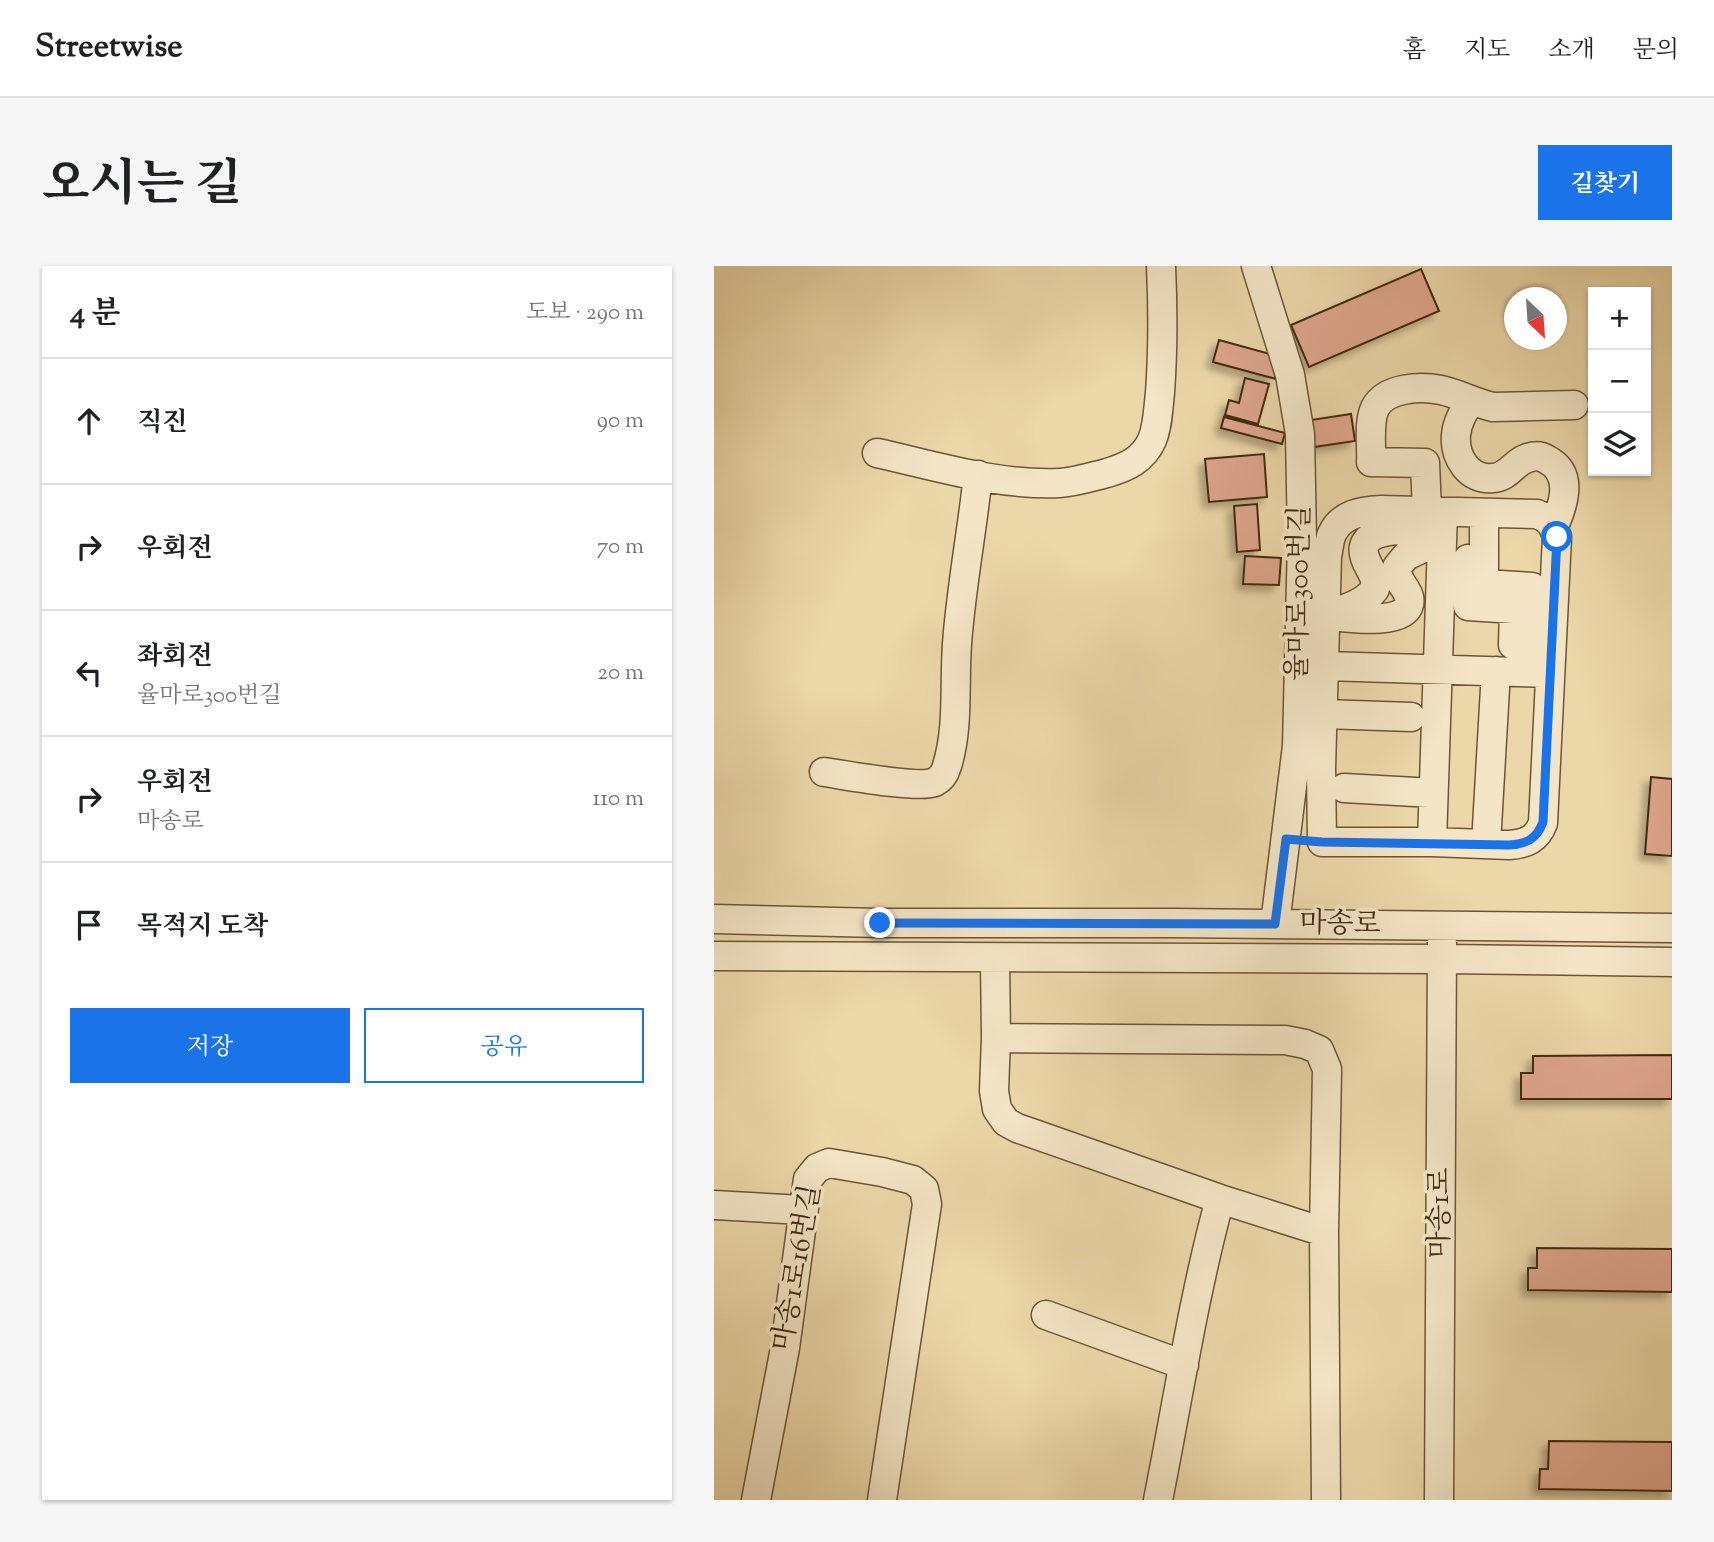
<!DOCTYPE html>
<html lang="ko">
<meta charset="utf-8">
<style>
:root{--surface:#fff;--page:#f6f6f6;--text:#202124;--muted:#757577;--line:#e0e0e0;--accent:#1a73e8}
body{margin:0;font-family:"Sorts Mill Goudy","Noto Serif KR",serif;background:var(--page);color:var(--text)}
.controls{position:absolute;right:21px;top:21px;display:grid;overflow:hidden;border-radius:0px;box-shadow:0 2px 5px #0004}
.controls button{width:63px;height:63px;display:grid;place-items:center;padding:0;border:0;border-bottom:2px solid var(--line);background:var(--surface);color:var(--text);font:35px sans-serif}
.compass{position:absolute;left:790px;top:21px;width:63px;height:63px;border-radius:50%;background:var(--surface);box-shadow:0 2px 5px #0004;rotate:155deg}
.stop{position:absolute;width:21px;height:21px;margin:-16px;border:5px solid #1a73e8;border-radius:50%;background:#fff}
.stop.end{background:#1a73e8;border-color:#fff;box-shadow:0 2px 7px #0008}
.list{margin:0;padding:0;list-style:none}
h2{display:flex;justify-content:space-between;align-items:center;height:91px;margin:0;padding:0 28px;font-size:30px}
h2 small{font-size:23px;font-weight:400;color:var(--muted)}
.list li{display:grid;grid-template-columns:46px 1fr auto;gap:21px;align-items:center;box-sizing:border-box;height:126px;padding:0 28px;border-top:2px solid var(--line)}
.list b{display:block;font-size:26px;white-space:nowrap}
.list p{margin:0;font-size:23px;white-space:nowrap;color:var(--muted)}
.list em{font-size:23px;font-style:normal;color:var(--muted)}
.actions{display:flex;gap:14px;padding:21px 28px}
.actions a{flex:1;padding:16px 0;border:2px solid var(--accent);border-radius:0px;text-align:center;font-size:24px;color:var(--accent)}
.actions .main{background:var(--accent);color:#fff}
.icon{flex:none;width:38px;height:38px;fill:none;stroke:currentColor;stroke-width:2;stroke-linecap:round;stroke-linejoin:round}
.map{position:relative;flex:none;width:958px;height:1234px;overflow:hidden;border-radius:0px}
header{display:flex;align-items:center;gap:42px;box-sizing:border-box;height:98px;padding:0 35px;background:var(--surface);border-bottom:2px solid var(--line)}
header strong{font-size:33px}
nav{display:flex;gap:38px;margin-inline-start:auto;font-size:24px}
.intro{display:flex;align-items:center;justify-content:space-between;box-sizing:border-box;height:168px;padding:0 42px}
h1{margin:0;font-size:49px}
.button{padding:18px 32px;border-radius:0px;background:var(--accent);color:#fff;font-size:24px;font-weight:700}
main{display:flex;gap:42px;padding:0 42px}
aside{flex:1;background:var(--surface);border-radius:0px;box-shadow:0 2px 5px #0004}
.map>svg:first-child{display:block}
.building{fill:#dea58c;stroke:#422a11;stroke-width:2;filter:url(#shadow)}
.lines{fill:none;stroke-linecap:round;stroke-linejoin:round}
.minor-casing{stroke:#6c5537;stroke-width:31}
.minor{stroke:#f3e5c6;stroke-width:28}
.route{stroke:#1a73e8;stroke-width:9}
.labels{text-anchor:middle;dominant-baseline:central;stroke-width:7;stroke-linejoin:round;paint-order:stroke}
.street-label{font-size:28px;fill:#422a11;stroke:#f3e5c6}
</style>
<header>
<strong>Streetwise</strong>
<nav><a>홈</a><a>지도</a><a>소개</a><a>문의</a></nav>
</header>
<div class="intro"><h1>오시는 길</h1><a class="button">길찾기</a></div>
<main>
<aside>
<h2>4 분<small>도보 · 290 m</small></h2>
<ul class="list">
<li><svg class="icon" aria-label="ahead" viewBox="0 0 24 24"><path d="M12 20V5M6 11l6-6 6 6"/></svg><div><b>직진</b></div><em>90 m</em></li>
<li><svg class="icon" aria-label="right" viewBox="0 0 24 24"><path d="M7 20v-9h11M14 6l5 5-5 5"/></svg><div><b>우회전</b></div><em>70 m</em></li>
<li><svg class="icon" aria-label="left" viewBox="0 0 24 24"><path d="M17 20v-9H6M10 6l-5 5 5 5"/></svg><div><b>좌회전</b><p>율마로300번길</p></div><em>20 m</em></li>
<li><svg class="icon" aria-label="right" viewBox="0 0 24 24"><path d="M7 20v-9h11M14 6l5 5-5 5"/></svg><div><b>우회전</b><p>마송로</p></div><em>110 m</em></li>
<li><svg class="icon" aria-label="arrive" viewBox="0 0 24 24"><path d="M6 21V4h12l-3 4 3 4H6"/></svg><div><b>목적지 도착</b></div></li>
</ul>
<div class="actions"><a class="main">저장</a><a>공유</a></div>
</aside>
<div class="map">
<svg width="958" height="1234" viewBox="0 0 958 1234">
<defs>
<filter id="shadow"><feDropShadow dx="-6" dy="6" stdDeviation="3.5" flood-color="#0004"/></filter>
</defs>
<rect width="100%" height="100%" fill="#ecd7a8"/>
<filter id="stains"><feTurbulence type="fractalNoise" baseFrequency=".00286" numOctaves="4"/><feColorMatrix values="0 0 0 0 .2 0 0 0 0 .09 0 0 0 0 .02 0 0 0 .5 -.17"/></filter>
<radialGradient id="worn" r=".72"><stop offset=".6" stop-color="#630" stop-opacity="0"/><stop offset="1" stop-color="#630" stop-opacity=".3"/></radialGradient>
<path class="building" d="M707,3L725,45L595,101L577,59Z
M505,74L556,88L562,113L499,96Z
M531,112L555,118L544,158L511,149L515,134L525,137Z
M637,148L641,175L600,181L597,154Z
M510,151L571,167L568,178L507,162Z
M550,188L553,231L495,236L491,193Z
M543,238L546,284L523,286L520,240Z
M531,290L567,292L565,319L529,318Z
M937,511L958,513V590L931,588Z
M958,789V833H807V807H819V790Z
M823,982L958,983V1026L814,1024V1002H823Z
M835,1175L958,1176V1225L825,1223L826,1203H834Z"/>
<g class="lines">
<g class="minor-casing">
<path id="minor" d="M542,0L576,109L586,168L588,274L583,480L561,658
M757,134C750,145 743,156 742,169C740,191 755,215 779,212C794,211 799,198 811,193C818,190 826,189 832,193C860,207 850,238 840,260
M163,187C222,200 285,220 346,217C362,216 377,211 393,207C413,201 429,194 438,174C444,160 444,143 446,127C449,85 449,43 447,0
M667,244L823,248C835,253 839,258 843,271L829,557C823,573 812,578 795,579L718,576H608L607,503L613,290C615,283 615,274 618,268C627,248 647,245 667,244Z
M713,245L711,197L657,196C658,180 654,157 661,142C672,121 707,120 727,124C745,128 761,137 779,141L860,139
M770,247V318L818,321L815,406
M754,293V340L800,343L799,379
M612,349C630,343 649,339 661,323C663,309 655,304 651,292C640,259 697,264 715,263
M618,350C634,352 702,361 695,331C692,320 681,314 683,301L692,290L728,273
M611,400L836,407
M610,448L697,451
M110,506C131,509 205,523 221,516C227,513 231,507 233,500C245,461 240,418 243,378C247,322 258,266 264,209
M630,522L719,527
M718,576L729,246
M772,578L782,405
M0,653L166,657H458L958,662
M0,690L728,693L958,696
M281,693L282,772L280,825L283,843L292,856L303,862L506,933L610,966
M282,772L571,774L591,778L605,784L613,803L610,966L612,1234
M0,939L89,944
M332,1049L470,1099
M42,1234L71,1082L94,913L103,902L115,897L168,906L199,914L210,923L213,938L168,1234
M444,1234C464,1134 479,1032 506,933
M725,1234L728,677"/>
</g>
<use href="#minor" class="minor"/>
</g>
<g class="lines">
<path class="route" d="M166,657L561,658L572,573L608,576L795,579C812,578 823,573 829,556L843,271"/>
</g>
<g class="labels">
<g class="street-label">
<text transform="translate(586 327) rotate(-89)">율마로300번길</text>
<text transform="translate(626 659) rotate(1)">마송로</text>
<text transform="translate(727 947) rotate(-90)">마송1로</text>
<text transform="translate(84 1002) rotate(-80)">마송1로16번길</text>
</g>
</g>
<rect width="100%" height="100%" filter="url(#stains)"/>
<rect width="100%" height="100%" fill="url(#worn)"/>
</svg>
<div class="controls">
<button>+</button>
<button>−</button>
<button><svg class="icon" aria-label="layers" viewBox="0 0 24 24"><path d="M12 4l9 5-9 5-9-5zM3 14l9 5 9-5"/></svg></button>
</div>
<svg class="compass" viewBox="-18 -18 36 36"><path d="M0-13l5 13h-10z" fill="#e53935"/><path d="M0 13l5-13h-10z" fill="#757577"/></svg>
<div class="stop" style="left:843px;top:271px"></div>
<div class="stop end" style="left:166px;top:657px"></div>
</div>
</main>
